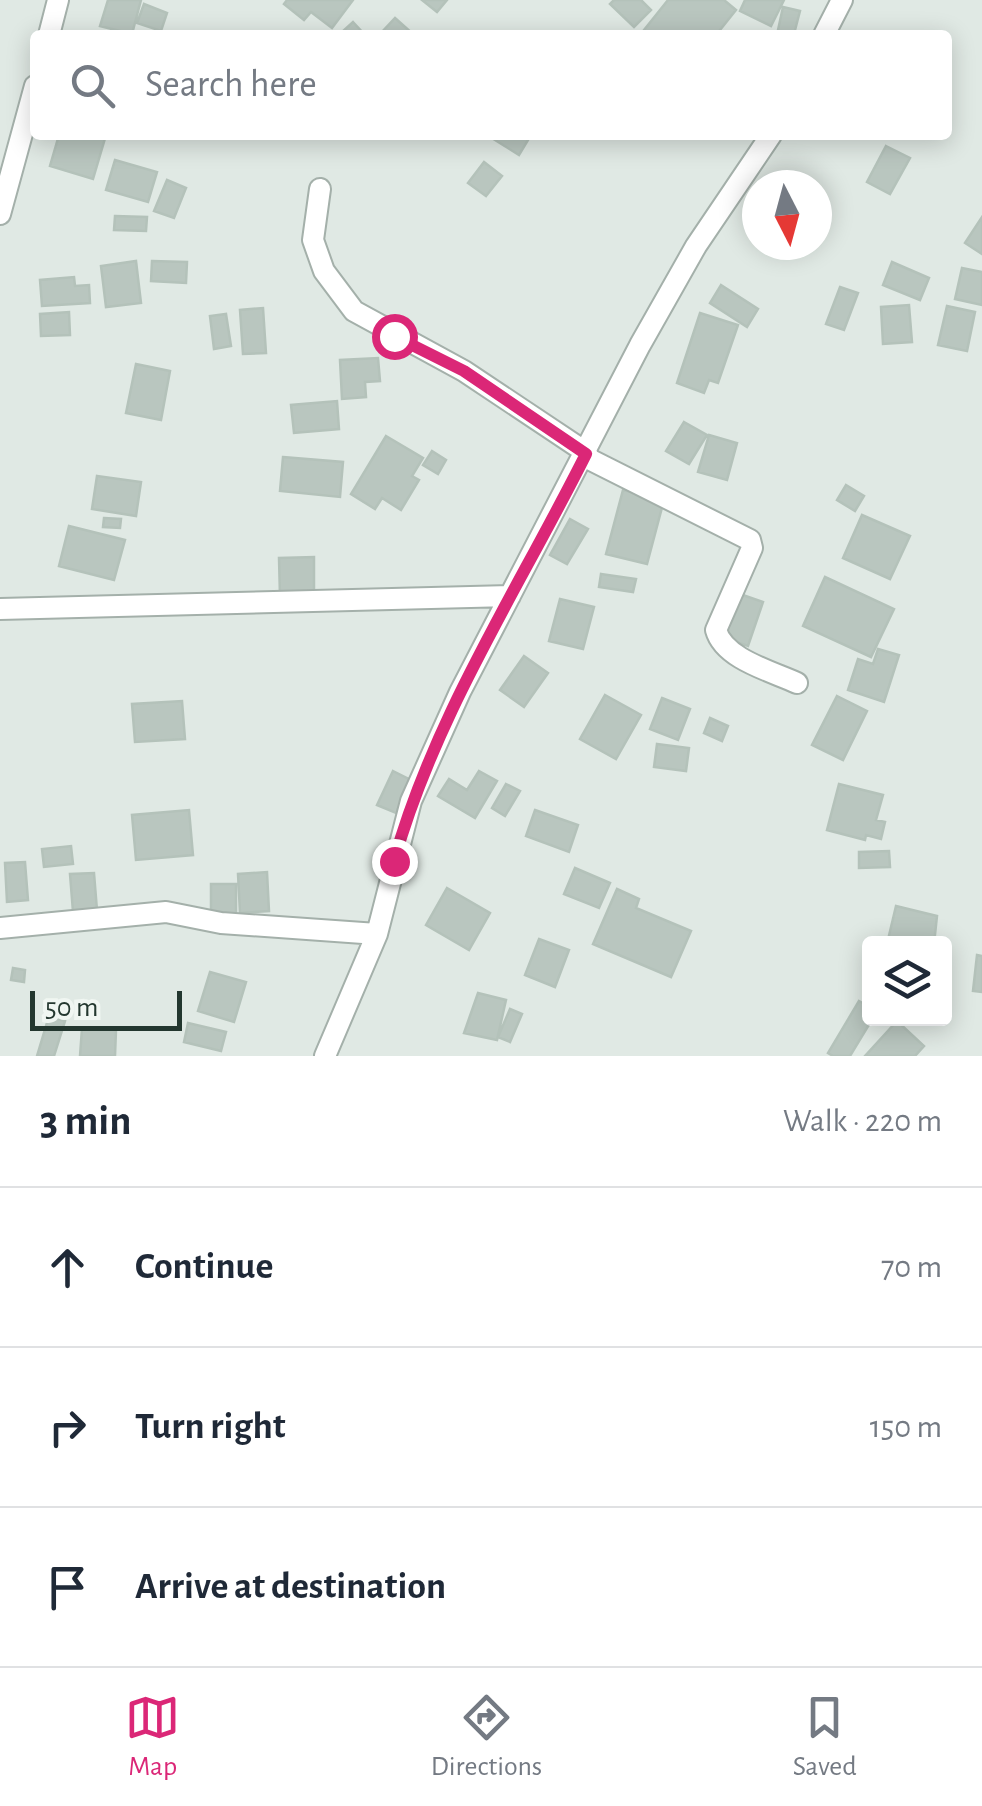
<!DOCTYPE html>
<meta charset="utf-8">
<style>
:root{--surface:#fff;--page:#f6f6f7;--text:#1f2937;--muted:#747a83;--line:#e0e1e3;--accent:#db2777}
body{margin:0;font-family:"Alegreya Sans",sans-serif;background:var(--page);color:var(--text)}
.controls{position:absolute;right:30px;bottom:30px;display:grid;overflow:hidden;border-radius:10px;box-shadow:0 5px 25px #0003}
.controls button{width:90px;height:90px;display:grid;place-items:center;padding:0;border:0;border-bottom:2px solid var(--line);background:var(--surface);color:var(--text);font:50px sans-serif}
.compass{position:absolute;left:742px;top:170px;width:90px;height:90px;border-radius:50%;background:var(--surface);box-shadow:0 5px 25px #0003;rotate:174deg}
.scale{position:absolute;left:30px;bottom:25px;width:152px;box-sizing:border-box;padding-left:10px;border:5px solid #23372f;border-top:0;font-size:28px;line-height:35px;white-space:nowrap;color:#23372f;-webkit-text-stroke:8px #f0f6f2;paint-order:stroke}
.stop{position:absolute;width:30px;height:30px;margin:-22px;border:8px solid #db2777;border-radius:50%;background:#fff}
.stop.end{background:#db2777;border-color:#fff;box-shadow:0 2px 10px #0008}
.list{margin:0;padding:0;list-style:none}
h2{display:flex;justify-content:space-between;align-items:center;height:130px;margin:0;padding:0 40px;font-size:42px}
h2 small{font-size:32px;font-weight:400;color:var(--muted)}
.list li{display:grid;grid-template-columns:65px 1fr auto;gap:30px;align-items:center;box-sizing:border-box;height:160px;padding:0 40px;border-top:2px solid var(--line)}
.list b{display:block;font-size:38px;white-space:nowrap}
.list em{font-size:32px;font-style:normal;color:var(--muted)}
.icon{flex:none;width:55px;height:55px;fill:none;stroke:currentColor;stroke-width:2;stroke-linecap:round;stroke-linejoin:round}
.map{position:relative;flex:none;width:982px;height:1056px;overflow:hidden}
.search{position:absolute;background:var(--surface);box-shadow:0 5px 25px #0003;left:30px;right:30px;top:30px;height:110px;display:flex;align-items:center;gap:25px;box-sizing:border-box;padding:0 35px;border-radius:10px;color:var(--muted);font-size:38px}
.sheet{height:610px;background:var(--surface)}
nav{display:flex;justify-content:space-around;align-items:center;box-sizing:border-box;height:140px;border-top:2px solid var(--line);background:var(--surface);font-size:28px;color:var(--muted)}
nav a{display:grid;justify-items:center;gap:5px}
nav .on{color:var(--accent)}
.map>svg:first-child{display:block}
.building{fill:#b9c6bf;stroke:#b4c2ba;stroke-width:2.5}
.lines{fill:none;stroke-linecap:round;stroke-linejoin:round}
.street-casing{stroke:#a4b0aa;stroke-width:24}
.street{stroke:#fff;stroke-width:20}
.route{stroke:#db2777;stroke-width:12}
</style>
<div class="map">
<svg width="982" height="1056" viewBox="0 0 982 1056">
<rect width="100%" height="100%" fill="#e0e9e4"/>
<path class="building" d="M108,0H141L132,34L100,26Z
M287,0H353L332,28L311,12L304,20L284,4Z
M422,0H447L437,12Z
M614,0H641L651,10L634,27L610,4Z
M668,0H724L736,10L716,35H640Z
M745,0H784L771,26L740,11Z
M144,4L167,13L161,31L137,23Z
M783,7L800,11L794,34L778,30Z
M395,18L414,35L380,34Z
M353,22L365,35H345L342,32Z
M59,135H106L93,179L50,166Z
M487,135H531L519,155Z
M886,146L910,158L890,194L867,182Z
M115,160L157,172L148,202L106,190Z
M484,162L502,176L486,196L468,183Z
M167,180L186,188L174,218L154,211Z
M115,216L147,217L146,231L114,230Z
M982,217V254L965,243Z
M136,261L141,303L106,307L101,266Z
M152,261L187,262L186,283L151,281Z
M892,262L929,278L920,300L883,285Z
M962,268L982,272V305L955,299Z
M74,277L75,286L89,285L90,303L42,306L40,280Z
M721,285L758,309L747,327L710,303Z
M840,287L858,293L844,330L826,324Z
M909,305L912,342L883,344L881,307Z
M947,306L975,312L967,351L938,345Z
M263,308L266,353L243,354L240,310Z
M69,312L70,335L41,336L40,314Z
M700,313L738,325L718,383L709,380L704,393L677,383Z
M226,314L231,346L214,349L210,316Z
M378,358L380,381L365,382L366,397L342,399L340,360Z
M136,364L170,371L161,420L126,413Z
M337,401L339,429L294,433L291,405Z
M684,422L707,435L689,464L666,451Z
M709,435L737,443L727,480L698,472Z
M386,436L423,458L412,476L419,480L401,510L382,498L375,509L351,494Z
M432,451L446,460L438,474L423,465Z
M283,457L343,462L340,497L280,491Z
M97,476L141,482L136,516L92,509Z
M846,485L864,496L855,511L837,500Z
M623,490L664,500L647,564L606,554Z
M862,515L910,536L890,579L843,558Z
M104,518L121,519L120,528L103,527Z
M570,519L588,529L567,564L550,555Z
M69,526L125,540L114,580L59,566Z
M314,557V597H280L279,558Z
M601,574L636,579L633,592L599,587Z
M825,577L894,609L871,657L803,626Z
M737,593L763,602L748,646L721,637Z
M560,599L594,607L583,649L549,641Z
M878,649L899,655L884,702L848,690L858,659L873,664Z
M524,656L548,673L524,707L500,690Z
M605,695L641,715L616,759L580,739Z
M837,696L867,711L843,760L812,745Z
M662,698L690,709L678,740L650,729Z
M182,701L185,739L135,742L132,704Z
M710,718L728,726L722,741L704,733Z
M657,744L689,748L686,771L654,767Z
M393,771L411,780L396,813L377,805Z
M479,771L497,781L475,818L438,796L449,779L467,790Z
M506,784L520,791L505,816L492,808Z
M839,784L883,795L876,820L885,822L881,839L866,835L865,840L827,830Z
M189,810L193,855L136,860L132,815Z
M535,810L578,825L569,852L526,836Z
M71,846L73,864L44,867L42,849Z
M889,851L890,867L859,868V852Z
M25,862L28,900L7,902L5,863Z
M575,868L610,883L599,908L564,894Z
M267,872L269,911L240,913L238,874Z
M94,873L97,910L73,912L70,874Z
M211,884H236V919H211Z
M447,888L490,913L469,950L426,925Z
M617,889L639,899L636,908L691,931L671,977L593,944Z
M896,906L937,916L934,944H887Z
M539,939L569,950L555,987L525,975Z
M977,955L982,956V992L973,991Z
M13,968L25,970L24,982L11,980Z
M210,972L246,982L234,1022L198,1011Z
M478,993L506,1000L497,1040L464,1033Z
M859,1001L870,1007L873,1018L850,1056H833L828,1053Z
M510,1009L522,1014L510,1042L498,1037Z
M49,1016L65,1021L54,1056H37Z
M897,1021L924,1046L915,1056H865Z
M188,1023L226,1032L221,1051L184,1042Z
M82,1028L116,1030L115,1056H80Z"/>
<g class="lines">
<g class="street-casing">
<path id="street" d="M49,35L58,0
M824,35L842,0
M320,189L313,240L324,271L354,311L464,371L587,453
M0,214L35,86
M585,457L750,540L752,548L716,630C724,659 771,671 797,683
M0,609L510,596
M0,928L166,912L221,923L377,934
M325,1056L377,934L411,801L460,692L640,345L696,246L771,135"/>
</g>
<use href="#street" class="street"/>
</g>
<g class="lines">
<path class="route" d="M394,336L464,371L586,454C519,588 435,715 394,861"/>
</g>
</svg>
<div class="controls">
<button><svg class="icon" aria-label="layers" viewBox="0 0 24 24"><path d="M12 4l9 5-9 5-9-5zM3 14l9 5 9-5"/></svg></button>
</div>
<svg class="compass" viewBox="-18 -18 36 36"><path d="M0-13l5 13h-10z" fill="#e53935"/><path d="M0 13l5-13h-10z" fill="#747a83"/></svg>
<div class="scale">50 m</div>
<div class="stop" style="left:394px;top:336px"></div>
<div class="stop end" style="left:394px;top:861px"></div>
<div class="search"><svg class="icon" aria-label="search" viewBox="0 0 24 24"><circle cx="10" cy="10" r="6"/><path d="M15 15l6 6"/></svg>Search here</div>
</div>
<section class="sheet">
<h2>3 min<small>Walk · 220 m</small></h2>
<ul class="list">
<li><svg class="icon" aria-label="ahead" viewBox="0 0 24 24"><path d="M12 20V5M6 11l6-6 6 6"/></svg><div><b>Continue</b></div><em>70 m</em></li>
<li><svg class="icon" aria-label="right" viewBox="0 0 24 24"><path d="M7 20v-9h11M14 6l5 5-5 5"/></svg><div><b>Turn right</b></div><em>150 m</em></li>
<li><svg class="icon" aria-label="arrive" viewBox="0 0 24 24"><path d="M6 21V4h12l-3 4 3 4H6"/></svg><div><b>Arrive at destination</b></div></li>
</ul>
</section>
<nav>
<a class="on"><svg class="icon" aria-label="map" viewBox="0 0 24 24"><path d="M3 6l6-2 6 2 6-2v14l-6 2-6-2-6 2zM9 4v14M15 6v14"/></svg>Map</a>
<a><svg class="icon" aria-label="directions" viewBox="0 0 24 24"><path d="M12 3l9 9-9 9-9-9zM9 14v-3h6M13 9l2 2-2 2"/></svg>Directions</a>
<a><svg class="icon" aria-label="saved" viewBox="0 0 24 24"><path d="M7 4h10v16l-5-4-5 4z"/></svg>Saved</a>
</nav>
